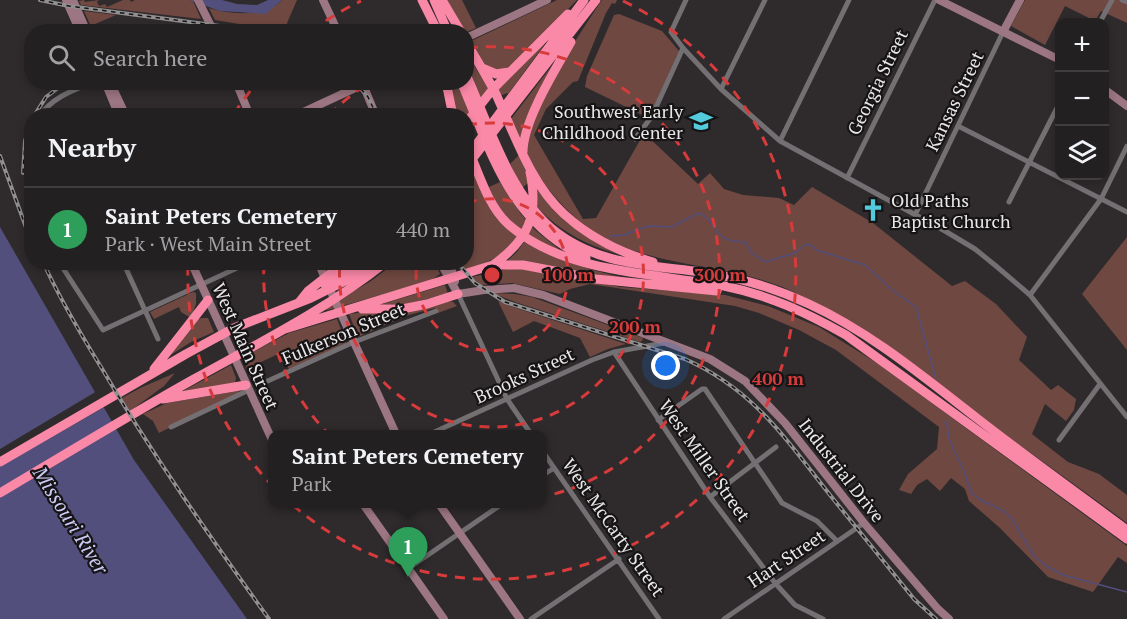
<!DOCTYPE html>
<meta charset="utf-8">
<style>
:root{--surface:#232022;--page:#2b282a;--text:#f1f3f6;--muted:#a3a3a5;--line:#403e40;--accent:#ea580c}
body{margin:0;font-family:"PT Serif",serif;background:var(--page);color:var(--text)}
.controls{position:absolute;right:18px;top:18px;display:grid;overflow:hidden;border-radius:12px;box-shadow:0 3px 9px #0003}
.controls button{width:54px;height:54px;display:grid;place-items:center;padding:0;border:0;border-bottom:2px solid var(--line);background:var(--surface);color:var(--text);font:30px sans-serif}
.you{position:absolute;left:666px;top:366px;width:21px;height:21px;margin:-15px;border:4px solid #fff;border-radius:50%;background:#1a73e8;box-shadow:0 0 0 9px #1a73e833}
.badge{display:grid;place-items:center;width:39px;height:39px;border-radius:50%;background:var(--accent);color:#fff;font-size:20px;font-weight:700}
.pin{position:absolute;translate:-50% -50px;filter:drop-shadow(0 2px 3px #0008)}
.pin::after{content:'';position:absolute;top:32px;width:21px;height:18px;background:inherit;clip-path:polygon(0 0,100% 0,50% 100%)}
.popup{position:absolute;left:268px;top:430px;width:279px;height:78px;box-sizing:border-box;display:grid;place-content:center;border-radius:12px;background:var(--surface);filter:drop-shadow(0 2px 4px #0005);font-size:20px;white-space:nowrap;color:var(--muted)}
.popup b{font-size:22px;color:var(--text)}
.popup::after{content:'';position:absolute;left:50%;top:100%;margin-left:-12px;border:12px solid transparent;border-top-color:var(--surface)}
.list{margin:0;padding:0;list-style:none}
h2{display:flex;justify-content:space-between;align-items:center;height:78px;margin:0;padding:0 24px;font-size:26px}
h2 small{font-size:20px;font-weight:400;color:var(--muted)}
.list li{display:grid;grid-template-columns:39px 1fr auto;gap:18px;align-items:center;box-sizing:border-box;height:84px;padding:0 24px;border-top:2px solid var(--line)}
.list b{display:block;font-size:22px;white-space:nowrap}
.list p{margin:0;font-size:20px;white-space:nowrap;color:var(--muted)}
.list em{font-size:20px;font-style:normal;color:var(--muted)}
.icon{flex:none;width:33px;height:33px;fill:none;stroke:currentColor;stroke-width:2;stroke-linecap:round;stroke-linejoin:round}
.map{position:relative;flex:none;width:1127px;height:619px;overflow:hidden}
.search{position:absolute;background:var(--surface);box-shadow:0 3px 9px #0003;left:24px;top:24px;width:450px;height:66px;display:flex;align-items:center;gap:15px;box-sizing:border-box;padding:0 21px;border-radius:24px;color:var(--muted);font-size:22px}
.panel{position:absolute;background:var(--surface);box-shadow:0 3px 9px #0003;left:24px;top:108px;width:450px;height:162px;border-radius:24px}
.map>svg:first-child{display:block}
.green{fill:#6f4841}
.water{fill:#534f7c}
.pier{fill:#2f2b2d}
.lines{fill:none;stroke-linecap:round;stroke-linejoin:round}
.stream{stroke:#534f7c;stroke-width:1.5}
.street{stroke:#736f72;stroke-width:5}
.secondary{stroke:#9c7682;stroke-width:8}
.highway{stroke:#fa88a7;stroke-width:9}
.rail-casing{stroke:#928f91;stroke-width:4}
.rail{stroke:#161415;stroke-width:1.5;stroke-dasharray:4.5;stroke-linecap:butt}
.ring{fill:none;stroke:#d83b3b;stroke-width:3;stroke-dasharray:10 8}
.labels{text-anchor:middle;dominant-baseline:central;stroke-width:4.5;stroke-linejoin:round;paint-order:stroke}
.street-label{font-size:18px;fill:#e9e7e8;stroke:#161415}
.poi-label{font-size:18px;fill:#e9e7e8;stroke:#161415;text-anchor:end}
.water-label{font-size:20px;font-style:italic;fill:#cccaf6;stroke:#161415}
.centre{fill:#d83b3b;stroke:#161415;stroke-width:3}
.ring-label{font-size:18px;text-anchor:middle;font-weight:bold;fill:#d83b3b;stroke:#161415;stroke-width:4.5;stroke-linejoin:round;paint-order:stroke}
</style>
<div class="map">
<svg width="1127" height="619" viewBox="0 0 1127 619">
<rect width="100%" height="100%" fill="#2f2b2d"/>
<path class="green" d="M84,0L85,2L99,0L97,2L99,6L105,4L107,7L123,0H130L131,2L135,0H189L193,1L201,19L81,5L79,1Z
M282,0H297L287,23L288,26L300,31H282L215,20L209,8C231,15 266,17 282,0Z
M447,0H462L476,28L467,32L463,31Z
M557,0H577L507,71L487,69L469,42Z
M602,0H617L615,4L612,3L606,13L578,81L573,82L546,109L534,135L583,219L596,218L644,133L698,184L710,173L724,189L743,195L779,198L794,205L812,187L873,223L952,286L965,281L996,304L1027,337L1019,360L1051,390L1058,385L1076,399L1074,410L1066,421L1045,404L1032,434L1068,462L1099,474L1127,495V523C1049,466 971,409 891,355C862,336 834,313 804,297C720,252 626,280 556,198C545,185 532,169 527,152C519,125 585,25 602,0Z
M1025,0H1127V23L1101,11L1095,21L1065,6L1045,45L1011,26Z
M84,11L116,15L93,25L95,31H93Z
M619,14L662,31L679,51L649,118L585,87L587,76L614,15Z
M543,44L544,45L508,94L507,93L500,96L497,91Z
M466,53L489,89L481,99L467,64Z
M557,59L521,138L519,140L511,119Z
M447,83H456L470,113L466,116L457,115Z
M519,155L526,171L528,183L522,188L510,164Z
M475,174L509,230L518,238C506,256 486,263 466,270L461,263L466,262L467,178Z
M500,182L521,214L534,229L561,251C529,239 502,221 489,187Z
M536,184L546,198L624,256C589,246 561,233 536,206Z
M1127,237V350L1082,294Z
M524,242C557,261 597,272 634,280L506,262L517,252Z
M395,263H435L440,274L430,281L328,310L324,309L371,281Z
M511,268L526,269L621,287L725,295L768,306L819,327L877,363L1127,546V563L1118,557L1093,592L1048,577L1000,528L969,501L965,489L951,478L940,491L927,479L917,485L911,494L899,490L908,474L937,449L939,427L836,350L799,330L759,313L735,306L590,284L570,289L560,294L512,283L481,285L472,277Z
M445,285L448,294L407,304L379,305Z
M193,292L196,293V304L191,318L181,312L179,307L154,319L150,312Z
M492,293L515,294L532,297L643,338L642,341L640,342L515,302Z
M448,301L453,302L457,306L438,313L435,308L405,316L358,337L349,314Z
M498,301L510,306L626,344L608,349L590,357L580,338L534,321L513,332Z
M202,318H208L214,332L191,342L169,356L198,319Z
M337,319L346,343L289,369L280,353L247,369L243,357L289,333Z
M231,365L236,378L235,383L174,396Z
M175,373L164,386L130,411L122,398L140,388Z
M238,391L240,392L159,433L153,421L143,414L167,403Z"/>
<path class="water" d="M189,0H222L237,4L257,5L268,0H282L266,14L220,11Z
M0,227L134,460L247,619H0Z"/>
<path class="pier" d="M97,391L106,406L0,467V449Z"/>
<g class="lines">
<path class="stream" d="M610,236L624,235L648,226L672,227L699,213C710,216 714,231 723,237C731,243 738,240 746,243L751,252L765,262L795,253L806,244L813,246L816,250L865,265L891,289L916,307L936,379
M946,421L950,442L964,471L971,492L979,499L1004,511L1012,519L1034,556L1046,566L1063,575L1127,592"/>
<path class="street" d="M686,0L671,32L683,48L721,89L780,141L945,231L975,249L996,266L1030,295L1127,417
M1122,0L1127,2
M1100,22L1112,0
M721,89L765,0
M40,116C52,97 74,90 94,82
M958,126L1127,212
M635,139L652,116L683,48
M780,141L849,0
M32,144L30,172L32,176
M847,178L935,0
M1009,202L1060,102
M915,215L1003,32
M59,262L103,330L250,262
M123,262L158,339
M458,294L507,399L531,434
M1030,295L1101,199L1127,146
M614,352L710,497L775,583L795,605L823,619
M261,384L354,342L436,311
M658,420L702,389H705L782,503L817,521L837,541
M171,427L249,390
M430,434L592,360L614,352L664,343
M1059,440L1100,384
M543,452L659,619
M543,475L554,468
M710,497L776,447
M409,568L502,504
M531,619L619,559
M724,619L864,523"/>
<path class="secondary" d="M66,0L80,32
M73,0L87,32
M198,0L214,32
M323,0L338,32
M939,0L1060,60
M1003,32L1020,0
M466,38L547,0
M105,82L119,116
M110,82L126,116
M236,82L250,116
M362,82L376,116
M1104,89L1127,106
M295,116L368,82
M191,262L273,442
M318,262L327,283
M440,262L458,294
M449,262L455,281
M332,294L396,434
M458,294L484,290L514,288L543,295L710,359L745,381L785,423L864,523L938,609L949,619
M363,504L444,619
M439,504L520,619"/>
<path class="highway" d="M422,0L438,32
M434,0L448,32
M442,0L461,32
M466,42C476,58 485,74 494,90C514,132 529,182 564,214C589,237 622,253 653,262
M482,68L496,74L509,72
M466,74C488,123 509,192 551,228C595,265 648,265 701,272C738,277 775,288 809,304C870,332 925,378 978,419C1027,457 1077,493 1127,530
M446,82L453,116
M461,82C493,155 508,221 586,258
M466,123L493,89L568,14
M466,144C478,170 487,205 508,224C564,274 655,273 724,286C769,295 807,313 846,335L1127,539
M523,152C523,121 555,70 571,42
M467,157L584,0
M466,167L596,0
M493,265C529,239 539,215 530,172
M325,285L359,262
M300,301L308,291L345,262
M362,309H402L427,304L458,294
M285,329L493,265H523L596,279L717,291
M154,369L208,300
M163,399L246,385
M0,462L186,354L234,328L311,298L353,277L374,262
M0,493C64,455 128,416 194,379C259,343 327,309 386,262"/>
<g class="rail-casing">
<path id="rail" d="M40,0L69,6L266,32
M355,82L368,97L377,116
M34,116L46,97L66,82
M0,156L32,244
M23,173L25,141L32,120
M43,262C60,299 80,333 101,367C152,454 210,537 269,619
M457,262L475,283L505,302L685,359C754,390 785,438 830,495C858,530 886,564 914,599L936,619"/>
</g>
<use href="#rail" class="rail"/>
</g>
<g class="ring">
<path d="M467 203A76 76 0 1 1 417 263"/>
<path d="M467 125A152 152 0 1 1 340 263"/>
<path d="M329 115A228 228 0 0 1 369 83M468 48A228 228 0 1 1 264 263"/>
<path d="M234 114A304 304 0 0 1 256 84M311 31A304 304 0 0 1 361 1M623 1A304 304 0 1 1 188 264"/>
</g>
<defs>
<g id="school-bare" transform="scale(1.8)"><path d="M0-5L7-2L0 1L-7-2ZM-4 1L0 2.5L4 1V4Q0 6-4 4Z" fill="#54cadd" stroke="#161415" stroke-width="2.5" paint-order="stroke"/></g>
<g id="church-bare" transform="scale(1.8)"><path d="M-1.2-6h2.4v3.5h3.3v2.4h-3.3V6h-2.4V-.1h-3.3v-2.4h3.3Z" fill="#54cadd" stroke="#161415" stroke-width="2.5" paint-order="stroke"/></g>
</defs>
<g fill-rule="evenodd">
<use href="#school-bare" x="701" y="121"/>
<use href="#church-bare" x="873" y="210"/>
</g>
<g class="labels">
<g class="street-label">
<text transform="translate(877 82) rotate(-64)">Georgia Street</text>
<text transform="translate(954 101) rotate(-64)">Kansas Street</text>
<text transform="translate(343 333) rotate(-23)">Fulkerson Street</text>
<text transform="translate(246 346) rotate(66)">West Main Street</text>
<text transform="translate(524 375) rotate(-25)">Brooks Street</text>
<text transform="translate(705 460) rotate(55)">West Miller Street</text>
<text transform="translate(842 470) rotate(52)">Industrial Drive</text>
<text transform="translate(614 527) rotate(55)">West McCarty Street</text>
<text transform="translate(786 558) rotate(-34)">Hart Street</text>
</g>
<g class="poi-label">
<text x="683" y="111">Southwest Early<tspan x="683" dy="21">Childhood Center</tspan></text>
<text x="891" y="200" text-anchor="start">Old Paths<tspan x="891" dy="21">Baptist Church</tspan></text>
</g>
<g class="water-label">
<text transform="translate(71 520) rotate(58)">Missouri River</text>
</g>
</g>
<circle cx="492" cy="275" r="9" class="centre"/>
<g class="ring-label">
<text x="568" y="281">100 m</text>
<text x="720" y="281">300 m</text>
<text x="635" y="333">200 m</text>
<text x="778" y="385">400 m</text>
</g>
</svg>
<div class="controls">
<button>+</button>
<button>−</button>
<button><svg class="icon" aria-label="layers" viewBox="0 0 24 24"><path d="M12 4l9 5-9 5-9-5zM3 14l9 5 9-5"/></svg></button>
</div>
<div class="you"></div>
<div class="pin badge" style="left:408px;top:577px;background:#2e9e5b">1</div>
<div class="popup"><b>Saint Peters Cemetery</b>Park</div>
<div class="search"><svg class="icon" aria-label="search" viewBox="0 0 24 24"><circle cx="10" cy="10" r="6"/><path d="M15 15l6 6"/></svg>Search here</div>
<section class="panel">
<h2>Nearby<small></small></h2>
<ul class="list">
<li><span class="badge" style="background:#2e9e5b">1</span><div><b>Saint Peters Cemetery</b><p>Park · West Main Street</p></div><em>440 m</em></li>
</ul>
</section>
</div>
